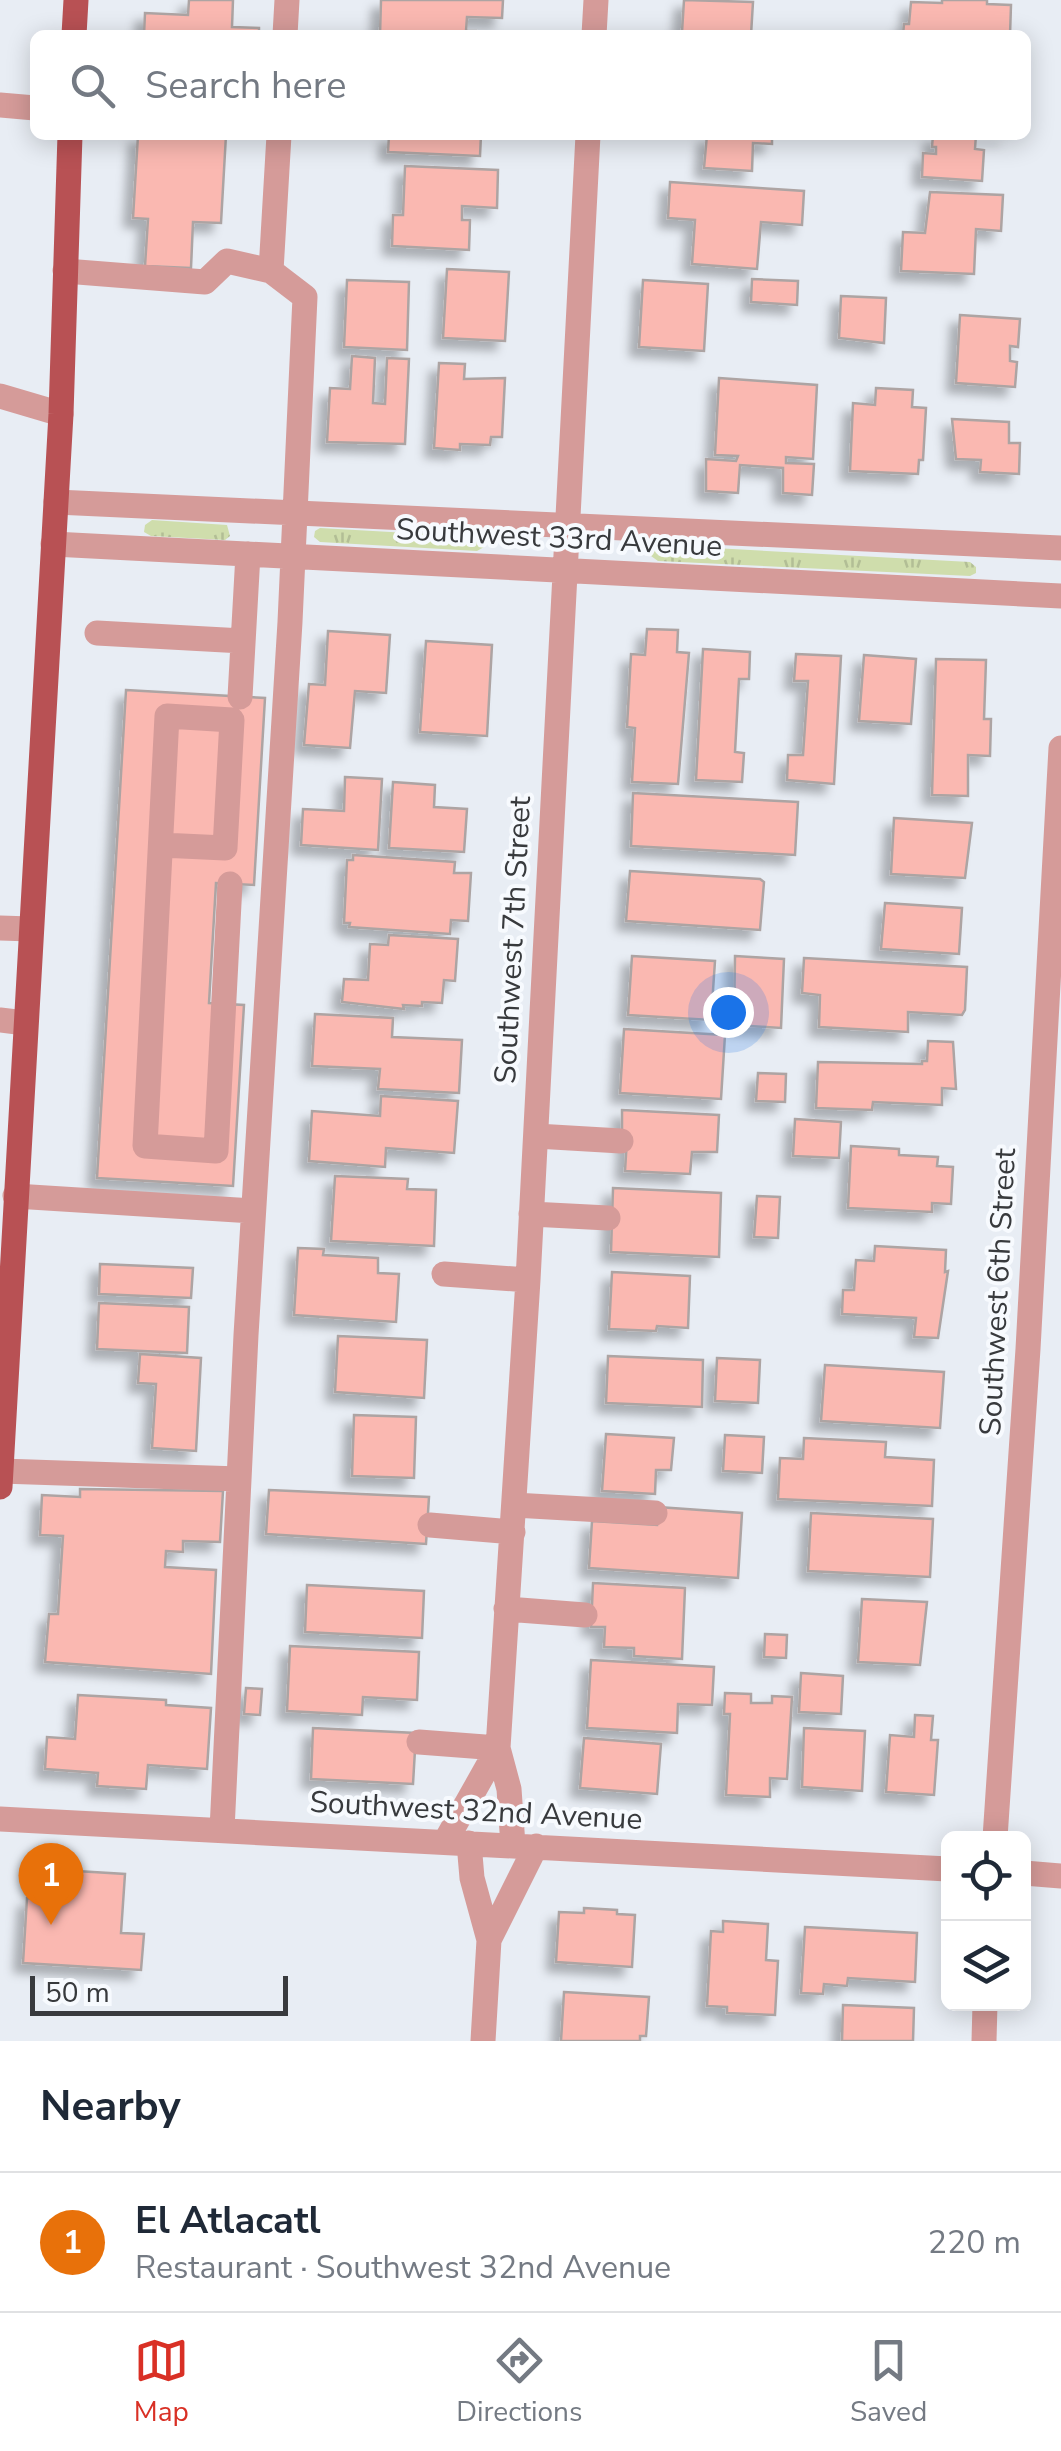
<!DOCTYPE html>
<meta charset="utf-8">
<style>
:root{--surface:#fff;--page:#f6f6f7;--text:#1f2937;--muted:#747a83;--line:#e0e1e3;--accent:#d93025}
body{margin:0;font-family:"Nunito Sans",sans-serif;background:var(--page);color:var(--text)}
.controls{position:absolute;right:30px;bottom:30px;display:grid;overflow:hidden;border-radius:15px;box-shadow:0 5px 25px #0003}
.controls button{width:90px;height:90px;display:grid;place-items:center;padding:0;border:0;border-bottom:2px solid var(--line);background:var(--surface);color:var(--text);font:50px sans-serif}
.scale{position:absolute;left:30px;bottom:25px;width:258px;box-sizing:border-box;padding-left:10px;border:5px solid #383a3d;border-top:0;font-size:28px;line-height:35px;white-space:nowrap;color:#383a3d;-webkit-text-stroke:8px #f7fafe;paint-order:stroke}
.you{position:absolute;left:728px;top:1012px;width:35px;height:35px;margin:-25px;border:8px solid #fff;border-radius:50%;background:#1a73e8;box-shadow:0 0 0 15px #1a73e833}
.badge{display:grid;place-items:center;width:65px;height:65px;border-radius:50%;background:var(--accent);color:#fff;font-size:32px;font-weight:700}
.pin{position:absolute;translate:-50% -82px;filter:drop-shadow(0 2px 5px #0008)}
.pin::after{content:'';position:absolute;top:52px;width:35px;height:30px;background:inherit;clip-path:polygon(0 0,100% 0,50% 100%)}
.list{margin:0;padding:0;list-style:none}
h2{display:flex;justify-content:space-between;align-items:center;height:130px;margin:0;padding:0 40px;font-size:42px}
h2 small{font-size:32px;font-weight:400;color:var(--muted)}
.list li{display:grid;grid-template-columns:65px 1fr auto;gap:30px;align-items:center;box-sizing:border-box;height:140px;padding:0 40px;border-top:2px solid var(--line)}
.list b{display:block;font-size:38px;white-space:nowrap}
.list p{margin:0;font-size:32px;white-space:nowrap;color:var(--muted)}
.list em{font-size:32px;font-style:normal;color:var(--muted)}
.icon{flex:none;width:55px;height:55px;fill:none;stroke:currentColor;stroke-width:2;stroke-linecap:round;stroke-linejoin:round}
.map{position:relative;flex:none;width:1061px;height:2041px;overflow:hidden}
.search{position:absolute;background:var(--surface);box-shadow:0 5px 25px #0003;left:30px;right:30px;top:30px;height:110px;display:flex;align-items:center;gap:25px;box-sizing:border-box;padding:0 35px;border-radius:15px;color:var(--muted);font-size:38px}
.sheet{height:270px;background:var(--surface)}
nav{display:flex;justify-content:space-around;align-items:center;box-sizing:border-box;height:140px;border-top:2px solid var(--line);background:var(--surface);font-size:28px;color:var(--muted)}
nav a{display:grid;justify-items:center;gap:5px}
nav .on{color:var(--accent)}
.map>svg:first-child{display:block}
.grass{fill:url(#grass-tufts)}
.building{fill:#fab8b1;stroke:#ada4a3;stroke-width:2.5;filter:url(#shadow)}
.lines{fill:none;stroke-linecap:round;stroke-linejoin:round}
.minor{stroke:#d59b99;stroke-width:25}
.major{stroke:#b85154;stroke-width:25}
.labels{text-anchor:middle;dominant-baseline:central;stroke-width:8;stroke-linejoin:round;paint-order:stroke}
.street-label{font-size:30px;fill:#383a3d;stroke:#f7fafe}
</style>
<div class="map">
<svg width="1061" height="2041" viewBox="0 0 1061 2041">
<defs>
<pattern id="grass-tufts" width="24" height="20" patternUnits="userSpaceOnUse" patternTransform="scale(2.5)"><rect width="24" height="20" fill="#cfddac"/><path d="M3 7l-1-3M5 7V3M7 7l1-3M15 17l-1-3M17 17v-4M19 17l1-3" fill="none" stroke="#b2be95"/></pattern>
<filter id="shadow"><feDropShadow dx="-9" dy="9" stdDeviation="5" flood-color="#0004"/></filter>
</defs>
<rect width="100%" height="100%" fill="#e8edf4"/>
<path class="grass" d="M152,520L227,525L230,536L225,540L151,536L144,532L145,525Z
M320,528L479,537L484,540V547L477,551L320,542L314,537L315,531Z
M659,545L970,562L976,567V573L970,576L658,561L651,556L652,549Z"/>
<path class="building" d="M189,0H233L232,27L259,28V35H144L145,13L188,15Z
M381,0H503L502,18L467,17L466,31H476V35H380Z
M684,0L753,2L751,35L682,32Z
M942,0H987V4L1011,5L1010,35H903L904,24H909L911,2L942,3Z
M138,135H226L221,223L193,222L191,268L145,266L148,219L133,218Z
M389,135H481L480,156L388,152Z
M707,135H772V144L753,143L752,171L704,168Z
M933,135H1009H976L975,149L984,150L982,181L922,177L923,153L936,154V147H932Z
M405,166L498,170L497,208L462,206V220H470L469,250L392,246L393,215H403Z
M670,182L804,191L802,225L761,222L757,269L692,264L695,220L668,218Z
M930,192L1003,195L1001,231L976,229L974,274L901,271L903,232L925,233Z
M447,269L509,272L505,341L443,338Z
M752,279L798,281L797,305L751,302Z
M347,280L409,282L407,350L344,347Z
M643,280L708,284L704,351L639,347Z
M841,296L886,298L884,343L839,338Z
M960,315L1020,319L1018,347L1010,346V361L1017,362L1015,387L956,383Z
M352,356L375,358L373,403L385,404L387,358L409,359L405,444L327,442L330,388L350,389Z
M439,363L465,364L464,379L505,378L502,437H491L490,445L460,444V450L434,448Z
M719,378L817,385L813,459L786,457V463L814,464L812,495L783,493V468L740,465L738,493L706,491V459L736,461L738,456L715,455Z
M876,388L913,390L912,407L926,408L923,460H919L918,474L850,471L853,403L875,405Z
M952,419L1009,422V443H1020L1019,474L980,472L981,460L956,459Z
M647,629L678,630L677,652L689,653L678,784L632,782L635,728L627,727L631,654L645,655Z
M328,631L390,635L386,693L355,691L350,748L304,745L309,684L325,685Z
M426,641L492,645L487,736L420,732Z
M703,649L750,652L749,679H739L735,752L744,753L742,782L696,780Z
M796,654L841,656L834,784L787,780L788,755H803L808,681H794Z
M864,655L916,659L911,724L859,721Z
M936,659L986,660L984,719H991L990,756L968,755V796L932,795Z
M126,690L265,698L254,885L216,883L209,1003L244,1005L233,1186L97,1178Z
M345,777L382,779L378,850L301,845L303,809L344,811Z
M393,782L435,785L434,807L467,809L464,852L389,848Z
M633,793L798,802L795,855L631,846Z
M894,818L972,823L965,878L891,874Z
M353,855L455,862L454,873H471L468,921L451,920L450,934L349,927L350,923H344L347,860H353Z
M630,871L760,879L764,882L760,930L626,921Z
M885,903L962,908L959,954L881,949Z
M389,935L458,939L455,981L444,980L442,1003L422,1002V1006L403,1005L404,1009L342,1002L344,979L368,980L370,944L388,945Z
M632,956L715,961L711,1020L628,1015Z
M735,956L784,959L781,1028L734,1025Z
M804,958L967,967L965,1010L962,1015L908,1012V1032L819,1027L820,995L802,993Z
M315,1014L393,1018L392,1037L462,1040L459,1093L378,1089L380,1069L312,1066Z
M624,1029L725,1035L721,1099L620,1093Z
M928,1041L953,1042L956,1089L942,1088V1105L873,1102L872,1110L816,1108L818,1062L922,1064V1061H927Z
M758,1073L786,1074L785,1102L756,1101Z
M381,1096L458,1101L454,1153L386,1148L385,1167L309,1161L312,1111L380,1116Z
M622,1110L719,1115L717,1152H692L690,1174L625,1171L627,1139L622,1138Z
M795,1119L841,1122L839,1158L793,1156Z
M851,1146L899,1149V1155L938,1157L937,1166L953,1167L951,1204L932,1203V1212L848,1208Z
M335,1176L408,1179L407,1189L436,1190L434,1246L331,1241Z
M613,1188L721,1193L719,1257L611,1252Z
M757,1196L780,1197L778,1238L754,1237Z
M875,1246L946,1250L945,1272L948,1271L938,1338L914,1337L916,1318L842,1314L843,1290H854L856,1260L874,1261Z
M298,1248L324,1249L323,1255L378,1258V1273L399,1274L396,1322L294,1315Z
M100,1264L193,1268L191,1298L99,1294Z
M612,1272L690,1276L688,1328L657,1326L656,1331L609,1329Z
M99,1303L189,1307L187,1353L97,1349Z
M338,1336L427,1340L424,1398L335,1392Z
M140,1354L201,1358L196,1451L152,1448L156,1384L138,1383Z
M608,1356L703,1360L702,1407L606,1403Z
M717,1358L760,1360L758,1403L715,1401Z
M825,1365L944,1372L940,1428L821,1421Z
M354,1415L416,1417L414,1478L352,1476Z
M606,1434L674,1438L671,1470H656L655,1494L602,1491Z
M725,1435L764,1437L762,1473L723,1471Z
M804,1438L886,1442L885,1457L934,1460L932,1506L778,1499L780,1458L803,1459Z
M80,1489L223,1491L220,1542L183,1541V1552L166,1551L165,1567L216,1570L211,1674L45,1662L49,1614H58L63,1536L40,1535L42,1495L80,1497Z
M269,1490L429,1497L426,1544L266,1534Z
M658,1507L742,1513L738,1578L589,1568L592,1521L657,1525Z
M811,1513L933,1519L930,1577L808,1571Z
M593,1583L685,1588L682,1659L634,1656V1648L604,1647L605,1627H591Z
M307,1585L424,1591L422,1638L305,1632Z
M862,1599L927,1602L920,1665L858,1662Z
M765,1634L787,1635L786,1658L764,1657Z
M290,1646L419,1652L417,1700L363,1697L362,1715L287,1711Z
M591,1660L714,1667L712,1705L678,1704L677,1733L587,1728Z
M801,1673L843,1676L841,1714L799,1712Z
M246,1688L262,1689L260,1715L244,1714Z
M725,1693L751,1694V1703H772V1696L792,1697L787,1779L770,1778V1797L726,1795L730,1714H724Z
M78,1695L166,1700V1705L211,1708L207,1769L148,1765L146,1789L97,1786L98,1773L45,1769L47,1737L75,1739Z
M915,1715L933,1716L931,1740H938L934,1795L886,1792L890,1735L914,1737Z
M313,1728L416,1733L413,1784L311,1779Z
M804,1728L865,1731L862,1791L802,1787Z
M584,1738L661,1744L657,1794L580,1788Z
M60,1870L125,1874L121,1933L144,1934L141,1970L23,1963L27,1898L40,1899L41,1880L59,1881Z
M584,1908L617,1910V1914L635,1915L632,1967L556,1962L559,1912L584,1913Z
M723,1921L768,1924L766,1960L778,1961L775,2015L727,2013V2007L707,2006L711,1931L723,1932Z
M805,1927L917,1933L915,1982L848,1978L847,1986L824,1984L823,1994L801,1993Z
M564,1992L649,1997L646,2036H640V2041H561Z
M843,2005L914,2008L913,2041H842Z"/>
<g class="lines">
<path class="minor" d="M285,35L287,0
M594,35L596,0
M0,105L35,108
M65,271L205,282L227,261L271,271
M0,396L61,414
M56,502L1061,548
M53,544L1061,596
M97,633L243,641
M240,697L248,554
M161,845L225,848L232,720L167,716L145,1146L216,1151L230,884
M0,928L31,929
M0,1020L25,1023
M536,1136L621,1141
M15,1196L253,1211
M531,1214L608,1218
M444,1274L528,1280
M1,1471L239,1479
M514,1505L655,1513
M430,1525L513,1532
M506,1609L585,1615
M419,1742L498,1748
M0,1819L948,1869
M222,1830L246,1335L290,622L305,297L271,271L279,135
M995,1838L1028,1349L1061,748
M445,1842L498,1748
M469,1843L472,1878L489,1940L483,2041
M513,1845L509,1789L498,1748L528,1280L588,135
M1024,1873L1061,1876
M489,1940L536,1846
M984,2041L985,2004"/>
<path class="major" d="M74,35L76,0
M0,1487L61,414L70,135"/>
</g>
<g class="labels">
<g class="street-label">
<text transform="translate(559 538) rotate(3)">Southwest 33rd Avenue</text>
<text transform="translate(513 940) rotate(-87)">Southwest 7th Street</text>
<text transform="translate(998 1292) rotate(-87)">Southwest 6th Street</text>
<text transform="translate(476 1811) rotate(3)">Southwest 32nd Avenue</text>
</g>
</g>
</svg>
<div class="controls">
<button><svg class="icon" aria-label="locate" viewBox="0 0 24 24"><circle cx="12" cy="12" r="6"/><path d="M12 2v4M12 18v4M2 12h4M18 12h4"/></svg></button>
<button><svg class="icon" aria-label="layers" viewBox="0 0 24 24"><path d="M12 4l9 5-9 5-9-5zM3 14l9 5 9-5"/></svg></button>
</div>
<div class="scale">50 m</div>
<div class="you"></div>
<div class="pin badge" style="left:51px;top:1925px;background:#e8710a">1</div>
<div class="search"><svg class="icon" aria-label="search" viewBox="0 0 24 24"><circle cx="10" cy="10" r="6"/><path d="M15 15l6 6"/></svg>Search here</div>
</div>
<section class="sheet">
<h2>Nearby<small></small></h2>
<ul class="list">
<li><span class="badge" style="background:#e8710a">1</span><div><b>El Atlacatl</b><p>Restaurant · Southwest 32nd Avenue</p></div><em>220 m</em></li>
</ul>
</section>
<nav>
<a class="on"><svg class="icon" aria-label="map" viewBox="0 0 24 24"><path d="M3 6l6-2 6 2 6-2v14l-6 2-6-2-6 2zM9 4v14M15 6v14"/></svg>Map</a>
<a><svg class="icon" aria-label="directions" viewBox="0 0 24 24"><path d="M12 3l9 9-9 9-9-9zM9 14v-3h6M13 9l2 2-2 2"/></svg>Directions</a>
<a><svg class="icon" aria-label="saved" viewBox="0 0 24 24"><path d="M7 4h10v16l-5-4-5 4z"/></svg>Saved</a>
</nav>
